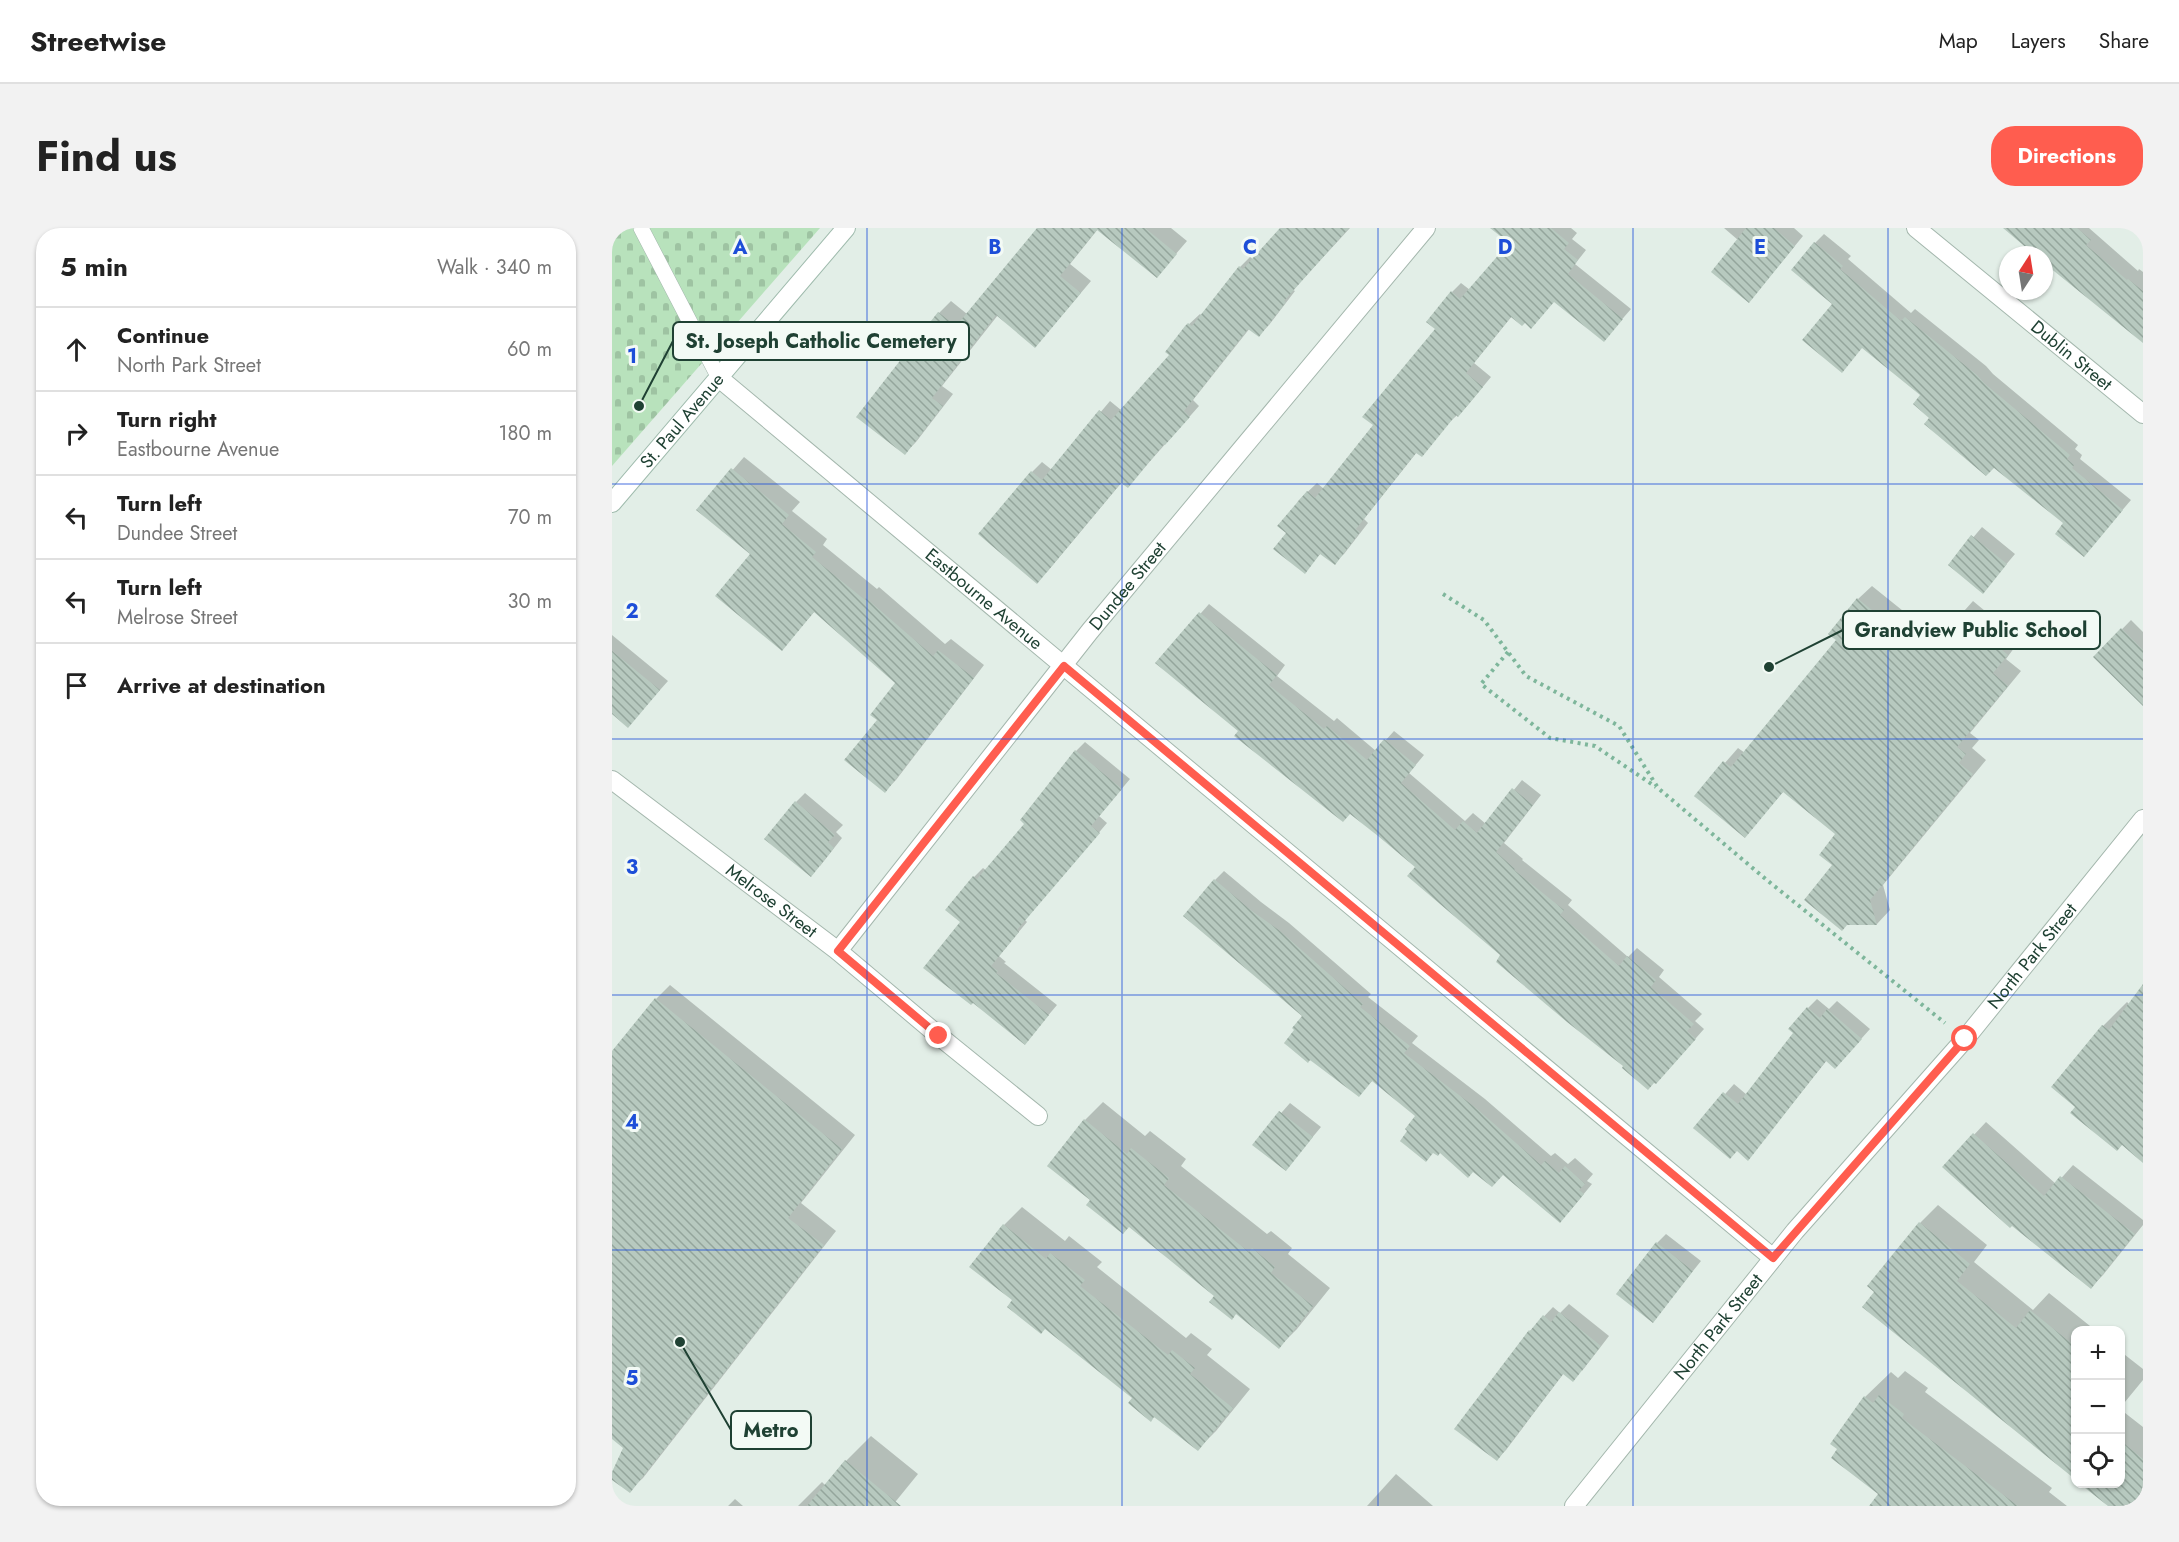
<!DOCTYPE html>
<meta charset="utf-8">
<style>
:root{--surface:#fff;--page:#f2f2f2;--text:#222;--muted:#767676;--line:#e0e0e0;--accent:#ff5d4f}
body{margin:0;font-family:Jost,sans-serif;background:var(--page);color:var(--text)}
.controls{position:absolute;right:18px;bottom:18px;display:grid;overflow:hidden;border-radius:12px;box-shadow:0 2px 4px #0004}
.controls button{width:54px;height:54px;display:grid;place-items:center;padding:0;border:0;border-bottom:2px solid var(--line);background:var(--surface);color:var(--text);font:30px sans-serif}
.compass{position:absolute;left:1387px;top:18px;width:54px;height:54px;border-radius:50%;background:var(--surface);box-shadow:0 2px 4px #0004;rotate:12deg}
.stop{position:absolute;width:18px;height:18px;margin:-14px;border:4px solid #ff5d4f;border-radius:50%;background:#fff}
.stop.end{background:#ff5d4f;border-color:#fff;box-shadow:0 2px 6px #0008}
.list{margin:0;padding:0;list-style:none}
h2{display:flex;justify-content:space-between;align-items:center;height:78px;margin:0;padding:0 24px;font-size:26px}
h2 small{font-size:20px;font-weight:400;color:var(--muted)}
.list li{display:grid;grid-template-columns:39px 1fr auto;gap:18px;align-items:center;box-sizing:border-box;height:84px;padding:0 24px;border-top:2px solid var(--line)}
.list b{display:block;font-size:22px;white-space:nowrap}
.list p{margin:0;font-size:20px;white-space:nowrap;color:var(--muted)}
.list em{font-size:20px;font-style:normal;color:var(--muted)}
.icon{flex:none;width:33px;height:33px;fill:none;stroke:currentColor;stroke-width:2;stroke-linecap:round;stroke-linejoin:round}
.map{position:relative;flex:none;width:1531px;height:1278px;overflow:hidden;border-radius:24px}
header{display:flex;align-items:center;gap:36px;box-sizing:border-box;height:84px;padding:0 30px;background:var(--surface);border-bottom:2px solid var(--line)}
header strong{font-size:28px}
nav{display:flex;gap:33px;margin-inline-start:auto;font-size:21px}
.intro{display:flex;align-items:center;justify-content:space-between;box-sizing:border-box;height:144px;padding:0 36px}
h1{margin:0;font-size:42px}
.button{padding:15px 27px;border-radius:24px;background:var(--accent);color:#fff;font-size:21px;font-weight:700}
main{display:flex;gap:36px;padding:0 36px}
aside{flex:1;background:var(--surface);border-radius:24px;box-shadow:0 2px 4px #0004}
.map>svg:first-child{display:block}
.cemetery{fill:url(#cemetery-stones)}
.shadow{fill:#0003}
.building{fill:url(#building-back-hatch)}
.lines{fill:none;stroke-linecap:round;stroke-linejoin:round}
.service-casing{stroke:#a4b7ad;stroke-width:16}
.minor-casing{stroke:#a4b7ad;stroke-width:20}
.tertiary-casing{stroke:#a4b7ad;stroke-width:20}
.secondary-casing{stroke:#9fbbad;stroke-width:20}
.path{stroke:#7eb69b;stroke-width:4;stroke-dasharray:3 4.5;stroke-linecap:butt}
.service{stroke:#fff;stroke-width:15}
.minor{stroke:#fff;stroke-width:18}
.tertiary{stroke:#fff;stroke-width:18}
.secondary{stroke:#fff;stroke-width:18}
.route{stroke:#ff5d4f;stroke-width:8}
.grid{fill:none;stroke:#1d4ed8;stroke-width:1.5;stroke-opacity:0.55}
.labels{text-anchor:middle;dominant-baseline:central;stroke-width:6;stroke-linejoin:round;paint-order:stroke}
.street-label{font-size:18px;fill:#1f4133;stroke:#f3faf5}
.grid-label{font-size:20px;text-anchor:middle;font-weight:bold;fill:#1d4ed8;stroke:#f3faf5;stroke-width:6;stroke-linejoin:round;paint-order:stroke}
.leader{fill:none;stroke:#1f4133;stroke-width:2}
.callout-dot{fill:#1f4133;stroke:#f3faf5;stroke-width:2}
.callout{fill:#f3faf5;stroke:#1f4133;stroke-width:2}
.callout-label{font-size:20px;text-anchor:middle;font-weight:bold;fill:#1f4133}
</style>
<header>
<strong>Streetwise</strong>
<nav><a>Map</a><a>Layers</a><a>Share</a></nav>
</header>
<div class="intro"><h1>Find us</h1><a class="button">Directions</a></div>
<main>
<aside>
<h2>5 min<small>Walk · 340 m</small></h2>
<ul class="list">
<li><svg class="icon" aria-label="ahead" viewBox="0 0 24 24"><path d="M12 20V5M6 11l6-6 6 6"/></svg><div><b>Continue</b><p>North Park Street</p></div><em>60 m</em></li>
<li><svg class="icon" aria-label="right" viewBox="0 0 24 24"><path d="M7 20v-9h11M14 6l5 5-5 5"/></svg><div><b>Turn right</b><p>Eastbourne Avenue</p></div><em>180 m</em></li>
<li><svg class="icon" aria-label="left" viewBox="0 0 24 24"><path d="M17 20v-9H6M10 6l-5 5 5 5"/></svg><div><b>Turn left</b><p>Dundee Street</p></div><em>70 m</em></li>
<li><svg class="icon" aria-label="left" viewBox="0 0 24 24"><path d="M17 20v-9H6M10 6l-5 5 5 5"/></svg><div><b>Turn left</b><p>Melrose Street</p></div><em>30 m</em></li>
<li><svg class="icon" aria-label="arrive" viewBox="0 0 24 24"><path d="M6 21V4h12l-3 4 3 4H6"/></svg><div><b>Arrive at destination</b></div></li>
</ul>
</aside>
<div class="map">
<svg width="1531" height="1278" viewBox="0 0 1531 1278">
<defs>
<pattern id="cemetery-stones" width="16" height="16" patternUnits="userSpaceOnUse" patternTransform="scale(1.5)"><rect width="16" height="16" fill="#b8e2bc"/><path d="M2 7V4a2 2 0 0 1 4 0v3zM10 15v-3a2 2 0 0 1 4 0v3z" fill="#9ec3a2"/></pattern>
<pattern id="building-back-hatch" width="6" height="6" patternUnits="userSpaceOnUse" patternTransform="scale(1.5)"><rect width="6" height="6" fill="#b7c9bf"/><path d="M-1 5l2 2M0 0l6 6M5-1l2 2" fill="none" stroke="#94a59c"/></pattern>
</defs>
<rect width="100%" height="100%" fill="#e2eee7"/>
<path class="cemetery" d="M0,0H208L0,238Z"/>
<path class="shadow" d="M427,0H559L575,13L545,48L486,1L458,36L479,53L434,106L386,87L330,158L341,166L304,214L293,225L246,188L327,85L339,73L355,86Z
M670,0H738L681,62L683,63L657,97L647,107L638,100L581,172L587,178L516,258L510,254L435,344L420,244L430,234L440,242L498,173L509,182L559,127L574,99L588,86L590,88L628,39L638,29L642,32Z
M909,0H959L965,5L960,11L974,22L963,36L1019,81L992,112L943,73L900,88L862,135L879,149L855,178L805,224L752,291L756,295L732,326L722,335L709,325L692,344L676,304L686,273L705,255L712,261L763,197L825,101L840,64L849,55L858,62Z
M1112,0H1182L1191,8L1145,64L1126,12Z
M1393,0H1477L1526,43L1527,41L1531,44V110L1530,112L1432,27H1425Z
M1212,6L1239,28L1236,31L1299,85L1303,81L1374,138L1381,146L1466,217L1463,221L1470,227L1468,231L1519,272L1472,327L1454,295L1320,189L1311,167L1222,75L1203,15Z
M132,229L188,274L180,283L215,311L211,317L265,361L267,359L333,416L339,411L372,437L284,552L273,563L267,492L285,455L203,383L170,421L140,326L86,282Z
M1370,299L1403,326L1371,364L1338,337Z
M1260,358L1316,403L1335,384L1344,392L1361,373L1408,412L1394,431L1409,443L1358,505L1367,512L1360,520L1374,532L1271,657L1278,682L1265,696H1235L1222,637L1225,606L1172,563L1132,608L1084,568L1126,520L1133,525L1226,412L1246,371Z
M597,376L673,437L665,448L722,493L725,490L764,523L782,503L812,527L797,545L853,593L861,585L874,596L910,552L929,567L892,615L911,631L910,632L960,672L956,677L1016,729L1025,720L1052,742L1047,749L1090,786L1083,793L1092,801L1053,845L890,727L805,639L739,584L628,503L545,435Z
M1519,392L1531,404V464L1525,470L1483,429Z
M0,407L56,453L16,498L0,484Z
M473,514L518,551L487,588L495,595L413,692L415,694L387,728L394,734L392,735L445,777L413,815L350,694L362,649L371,640L375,643L414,596L464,523Z
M193,565L231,597L224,604L230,610L208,638L184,574Z
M612,643L649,674L677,695L759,766L756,769L806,808L800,815L873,871L939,928L943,925L956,936L963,930L981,946L975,953L980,956L957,984L891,945L861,942L828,923L805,888L761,852L747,867L603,652Z
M58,757L243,907L189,975L224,1003L31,1250L17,1263L0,1250L13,1219L0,1209V825L44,771Z
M1531,759V933L1441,858L1491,798L1515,774L1518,777Z
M1205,771L1217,781L1225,773L1258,801L1232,830L1215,832L1136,931L1125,922L1083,900L1122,856L1135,867L1183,805L1196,780Z
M491,874L533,908L538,903L574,931L569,938L655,1006L659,1003L680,1020L676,1026L718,1060L685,1101L667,1119L517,998L480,972L473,892Z
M678,875L709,899L674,941L642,916Z
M1374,894L1444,956L1461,937L1531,992V997L1491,1047L1479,1059L1332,939Z
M1326,977L1375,1017L1362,1034L1421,1082L1437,1065L1483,1102H1464V1250L1264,1064L1308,995Z
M410,979L453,1013L457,1008L490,1034L485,1039L574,1110L579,1105L600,1121L595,1127L638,1161L604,1203L586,1221L402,1072L392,997Z
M1054,1006L1089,1033L1041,1093L1045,1015Z
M957,1076L997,1108L970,1143L952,1145L894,1222L885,1231L844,1201L918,1103L941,1079L948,1085Z
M1508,1123L1531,1141V1152L1508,1180Z
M1293,1143L1316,1160L1313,1164L1440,1260L1437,1264L1455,1278H1275L1268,1266L1253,1169L1279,1144L1286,1150Z
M1508,1181L1531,1199V1278H1498L1470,1256H1508Z
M259,1208L306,1246L280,1278H186L210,1254L214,1258L234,1233Z
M784,1246L821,1278H755Z
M123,1271L131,1278H116Z"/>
<path class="building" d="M425,0H533L565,26L545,50L485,2L448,48L469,65L423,120L384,87L320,170L331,178L293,227L244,189L326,84L344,98Z
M668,0H737L672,73L674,74L647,109L636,101L572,183L578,189L553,217L552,216L516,260L509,255L425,356L366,306L419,243L430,252L487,182L499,192L557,127L553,124L573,98L576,95L580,98L627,38L631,41Z
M878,0H939L957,15L952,21L966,32L956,46L1011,91L992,114L942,74L919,101L913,95L910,98L899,89L854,145L871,159L846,189L844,187L810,229L804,225L744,301L748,304L723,337L708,326L693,346L661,321L674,305L665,298L695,263L703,270L761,197L750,189L823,101L814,94L839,63L848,71L897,15Z
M1134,0H1162L1183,18L1137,75L1099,44Z
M1391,0H1465L1479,12L1474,17L1515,52L1516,51L1531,63V115L1432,35V27H1423Z
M1202,14L1231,38L1228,41L1289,93L1293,89L1365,147L1372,155L1458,227L1455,231L1462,237L1460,240L1511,282L1472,329L1443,306L1451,295L1382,240L1374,248L1312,196L1317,190L1301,176L1308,167L1250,120L1230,145L1190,112L1220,76L1179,42Z
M119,240L177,287L170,296L204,324L200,329L253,372L254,370L321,428L326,422L362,450L273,565L232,532L265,492L258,487L283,455L202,384L170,423L103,368L138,326L84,282Z
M1359,307L1395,336L1371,366L1336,337Z
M1245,370L1303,417L1320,397L1330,406L1346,386L1396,427L1381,445L1396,458L1345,519L1354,526L1347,535L1361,546L1258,672L1265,697H1235L1230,703L1192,672L1220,637L1207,627L1223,606L1171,564L1133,610L1082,568L1111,533L1119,539L1224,412L1216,406Z
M587,384L665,447L657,457L712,501L715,498L755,532L772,511L804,537L789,555L843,602L851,593L865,605L900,560L921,577L884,624L903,641L902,642L952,682L948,687L1007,738L1015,728L1044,752L1039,759L1082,796L1075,803L1084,811L1044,856L1042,855L1036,862L1010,840L1011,838L955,794L884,734L888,727L795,648L803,639L766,608L738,586L731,594L622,508L626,503L543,435Z
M1509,400L1531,422V478L1481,429Z
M0,423L48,462L16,500L0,486Z
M463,522L510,561L479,598L488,605L405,702L407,704L379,738L386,743L384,745L437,787L413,817L361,775L359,777L311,740L348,694L333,682L361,648L365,651L412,596L408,592Z
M183,573L223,607L216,614L222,620L199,649L152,611Z
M602,651L640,683L668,703L751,776L748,779L798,818L792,825L864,880L929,937L933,933L947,945L953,938L973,956L967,962L972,966L948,995L891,947L880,959L861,944L856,950L828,925L826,928L821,925L814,934L788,913L795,903L793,901L803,888L760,853L747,869L698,832L696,835L672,815L682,802L680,800L690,788L571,688Z
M1531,756V935L1510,917L1505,923L1458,885L1463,879L1439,859L1490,797L1497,802Z
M43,770L230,921L176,990L212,1017L18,1265L0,1252V1244L11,1220L0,1211V823Z
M1195,779L1208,790L1215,781L1250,811L1223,841L1214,833L1136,933L1125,923L1118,931L1081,900L1111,864L1126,876L1181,805L1176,801Z
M667,883L701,909L674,943L640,917Z
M472,891L515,926L519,920L557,950L552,957L637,1024L640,1020L663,1039L659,1045L701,1078L667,1121L624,1086L620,1092L597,1074L602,1068L517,999L511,1006L474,977L478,972L435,938Z
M1361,905L1432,968L1448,948L1523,1006L1479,1061L1400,998L1398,1000L1330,939Z
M1307,994L1358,1036L1345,1053L1404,1100L1418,1082L1464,1119V1252L1250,1079L1262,1064L1255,1058Z
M391,996L434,1031L438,1025L473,1052L468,1058L556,1127L560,1122L583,1140L578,1146L621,1180L586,1223L542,1189L539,1194L516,1175L520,1170L433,1101L429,1106L395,1079L400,1072L357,1039Z
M1044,1014L1081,1043L1041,1095L1004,1066Z
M947,1084L989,1118L961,1154L951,1146L885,1233L842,1201L917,1102L918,1103L931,1087L939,1094Z
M1267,1167L1292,1186L1290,1190L1406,1278H1257L1266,1266L1219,1230L1225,1221L1218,1216L1252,1168L1261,1175Z
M1509,1213L1531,1231V1278H1496L1468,1256H1509Z
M233,1232L289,1278H195Z"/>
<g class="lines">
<g class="service-casing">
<path id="service" d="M29,0L107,150"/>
</g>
<g class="minor-casing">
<g id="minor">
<path id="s1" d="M1304,0L1531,186"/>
<path id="s2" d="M107,150L1161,1030"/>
<path id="s3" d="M0,552L226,723L327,808L426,888"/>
<path id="s4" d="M226,723L478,403L814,0"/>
</g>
</g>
<g class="tertiary-casing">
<g id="tertiary">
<path id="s5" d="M962,1278L1183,1003L1353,811L1531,591"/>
</g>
</g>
<g class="secondary-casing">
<g id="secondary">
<path id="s6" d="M0,275L234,0"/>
</g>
</g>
<path class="path" d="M831,366L872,392L914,448L1007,498L1046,560L1156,653L1333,795
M896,424L869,456L938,510L983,518L1044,559"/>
<use href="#service" class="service"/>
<use href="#minor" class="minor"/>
<use href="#tertiary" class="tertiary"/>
<use href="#secondary" class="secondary"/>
</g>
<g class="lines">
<path class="route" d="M327,808L226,723L452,438L1161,1030L1353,811"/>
</g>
<path class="grid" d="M255,0V1278M510,0V1278M766,0V1278M1021,0V1278M1276,0V1278M0,256H1531M0,511H1531M0,767H1531M0,1022H1531"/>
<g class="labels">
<g class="street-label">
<text stroke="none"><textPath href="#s1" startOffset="201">Dublin Street</textPath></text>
<text stroke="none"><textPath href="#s6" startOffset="108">St. Paul Avenue</textPath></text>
<text stroke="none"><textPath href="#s4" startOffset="466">Dundee Street</textPath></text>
<text stroke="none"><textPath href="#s2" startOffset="345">Eastbourne Avenue</textPath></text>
<text stroke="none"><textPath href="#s3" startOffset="200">Melrose Street</textPath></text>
<text stroke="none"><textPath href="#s5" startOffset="716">North Park Street</textPath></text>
<text stroke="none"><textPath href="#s5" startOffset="230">North Park Street</textPath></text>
</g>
</g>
<g class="grid-label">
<text x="128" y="26">A</text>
<text x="383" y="26">B</text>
<text x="638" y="26">C</text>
<text x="893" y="26">D</text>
<text x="1148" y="26">E</text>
<text x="20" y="135">1</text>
<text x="20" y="390">2</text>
<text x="20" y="646">3</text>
<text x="20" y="901">4</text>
<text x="20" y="1157">5</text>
</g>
<path class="leader" d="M27 178L61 113M1157 439L1231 402M68 1114L119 1202"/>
<g class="callout-dot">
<circle cx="27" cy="178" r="6"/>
<circle cx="1157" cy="439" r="6"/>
<circle cx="68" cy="1114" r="6"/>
</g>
<g class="callout">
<rect x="61" y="94" width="296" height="38" rx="6"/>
<rect x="1231" y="383" width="257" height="38" rx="6"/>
<rect x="119" y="1183" width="80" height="38" rx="6"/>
</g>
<g class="callout-label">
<text x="209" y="120">St. Joseph Catholic Cemetery</text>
<text x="1359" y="409">Grandview Public School</text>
<text x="159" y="1209">Metro</text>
</g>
</svg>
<div class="controls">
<button>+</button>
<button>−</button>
<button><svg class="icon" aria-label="locate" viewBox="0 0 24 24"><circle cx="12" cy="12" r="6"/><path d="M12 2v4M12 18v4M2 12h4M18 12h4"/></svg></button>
</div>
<svg class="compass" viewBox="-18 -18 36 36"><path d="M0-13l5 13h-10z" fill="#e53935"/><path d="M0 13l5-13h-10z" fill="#767676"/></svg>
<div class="stop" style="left:1353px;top:811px"></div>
<div class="stop end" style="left:327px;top:808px"></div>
</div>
</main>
